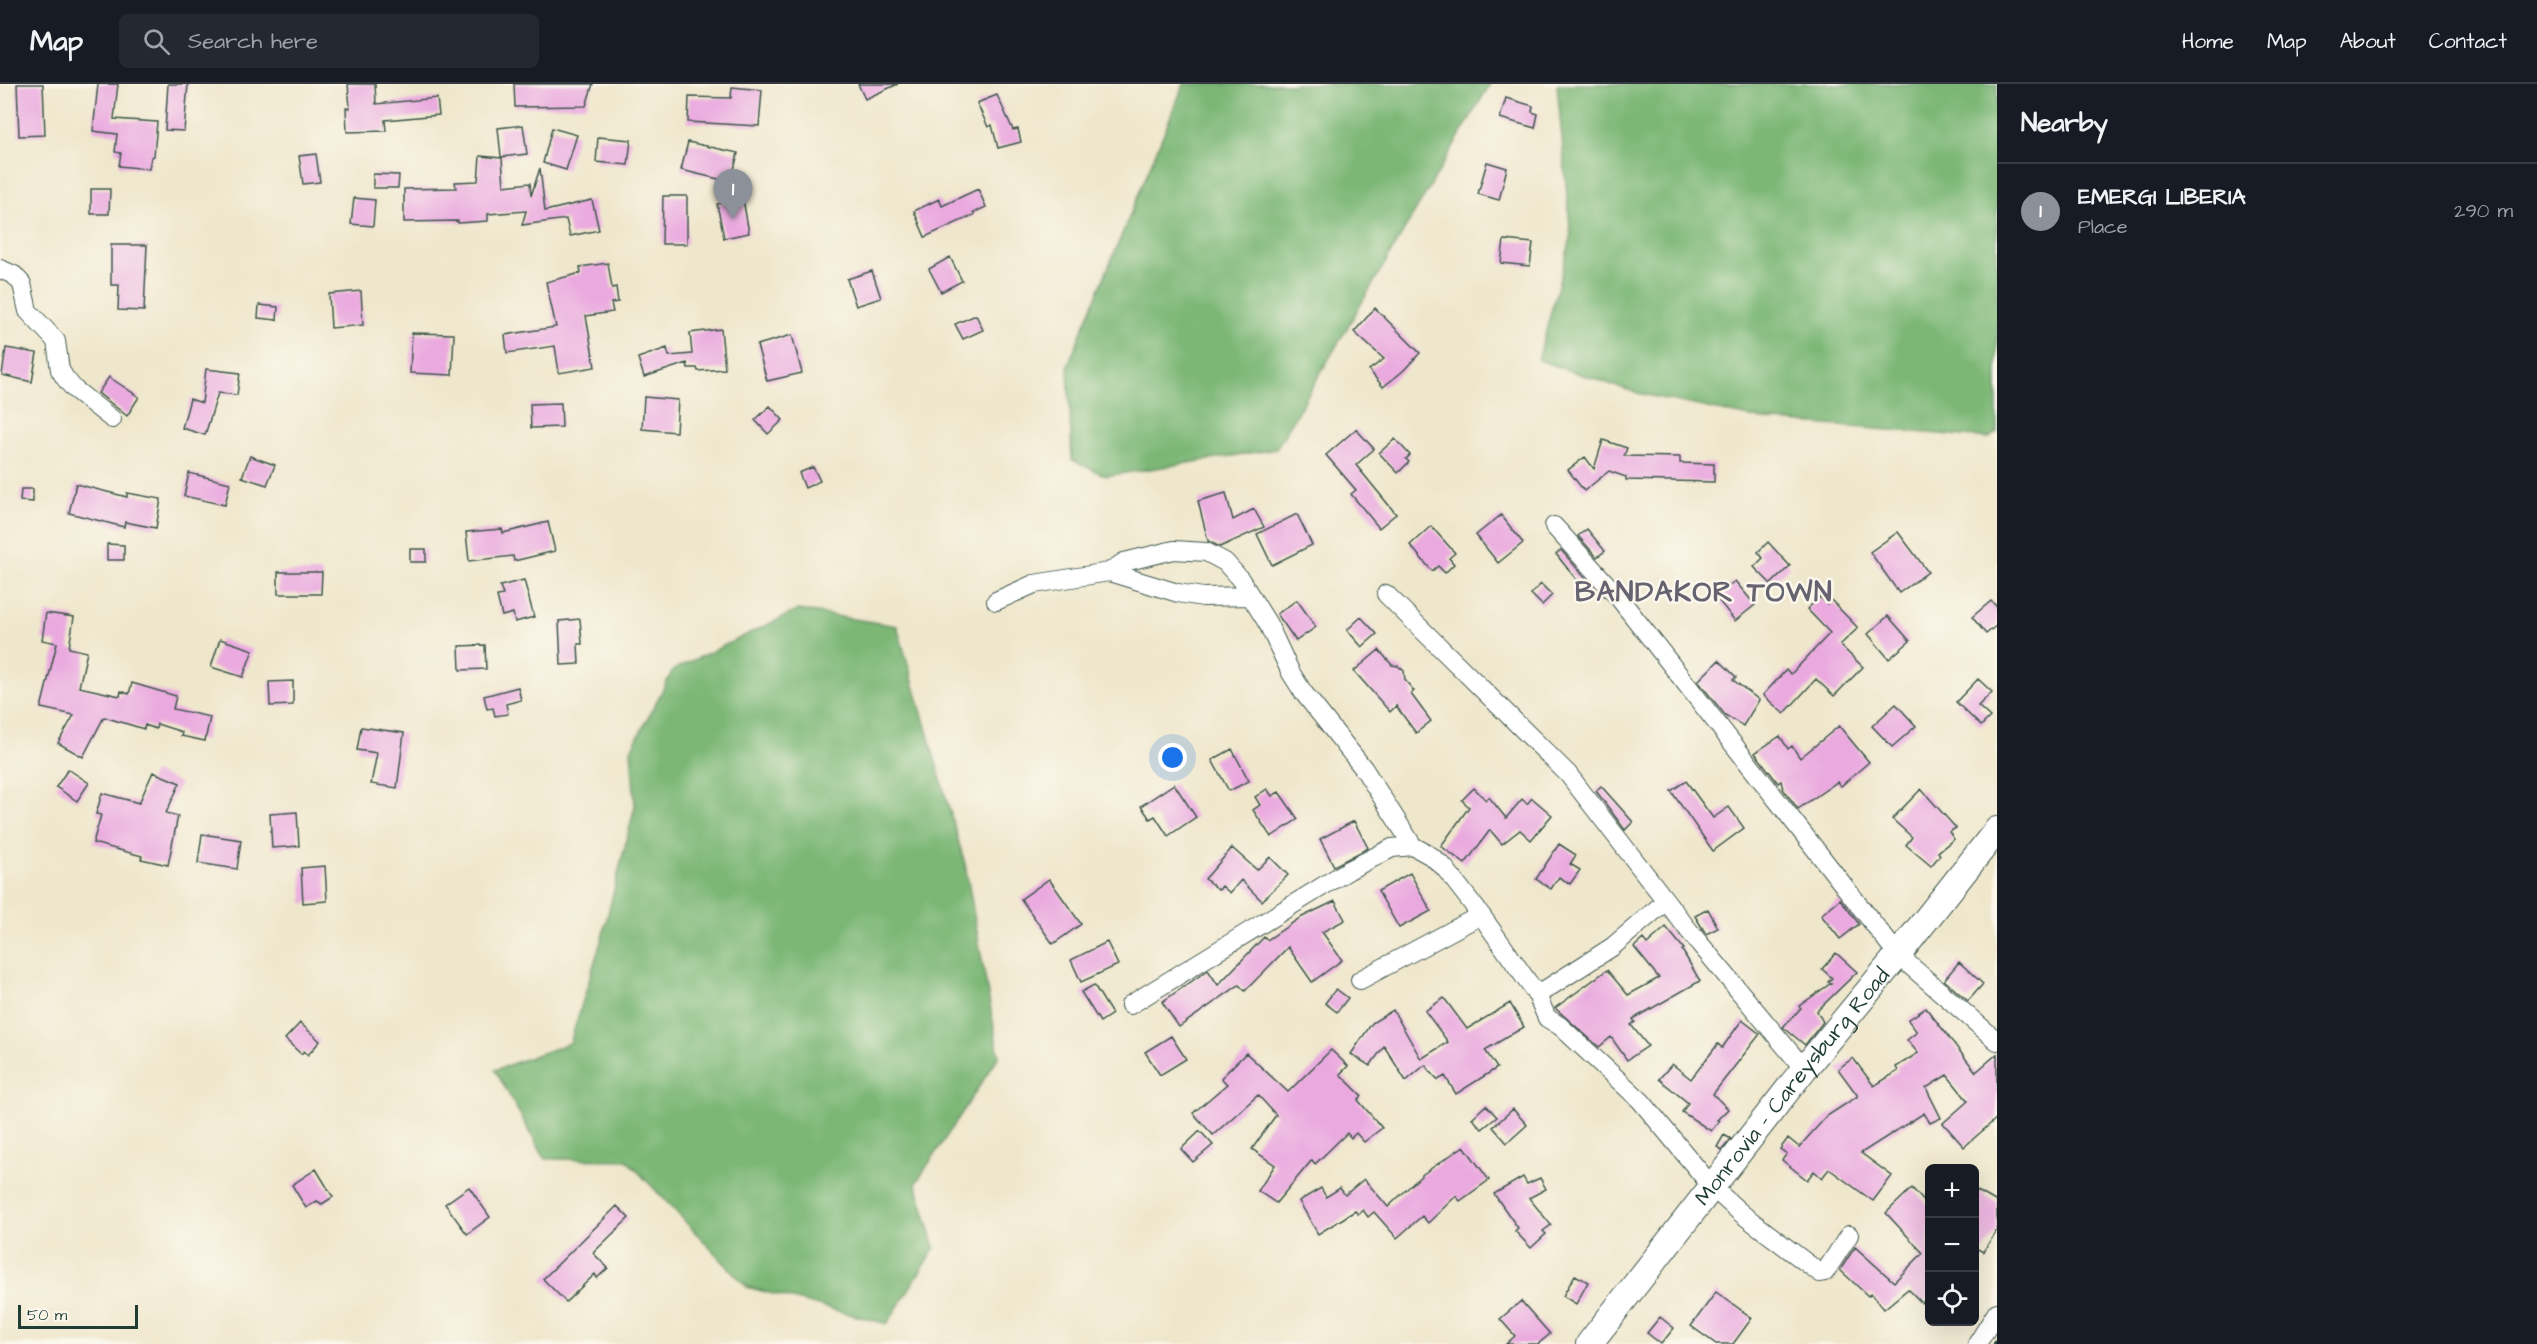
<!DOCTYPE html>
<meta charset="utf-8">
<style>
:root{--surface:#171b24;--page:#242831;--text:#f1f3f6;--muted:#9ea1a6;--line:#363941;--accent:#8c9099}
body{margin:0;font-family:"Architects Daughter",sans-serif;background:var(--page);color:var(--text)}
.controls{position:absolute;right:18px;bottom:18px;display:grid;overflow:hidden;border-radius:9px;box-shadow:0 6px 24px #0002}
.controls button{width:54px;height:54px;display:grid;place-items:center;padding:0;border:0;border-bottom:2px solid var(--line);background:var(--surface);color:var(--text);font:30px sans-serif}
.scale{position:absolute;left:18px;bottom:15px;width:120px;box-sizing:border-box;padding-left:6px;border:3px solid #1f3d34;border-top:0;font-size:16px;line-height:21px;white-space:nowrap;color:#1f3d34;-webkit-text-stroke:4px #fbf7ec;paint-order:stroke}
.you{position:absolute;left:1173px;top:674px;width:21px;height:21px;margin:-15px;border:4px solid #fff;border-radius:50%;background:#1a73e8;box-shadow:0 0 0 9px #1a73e833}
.badge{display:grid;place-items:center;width:39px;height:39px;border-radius:50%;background:var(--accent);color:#fff;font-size:20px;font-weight:700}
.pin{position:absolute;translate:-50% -50px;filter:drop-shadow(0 2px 3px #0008)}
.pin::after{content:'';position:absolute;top:32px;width:21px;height:18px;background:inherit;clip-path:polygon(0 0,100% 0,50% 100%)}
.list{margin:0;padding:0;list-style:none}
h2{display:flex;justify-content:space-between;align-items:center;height:78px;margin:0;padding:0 24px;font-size:26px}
h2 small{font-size:20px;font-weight:400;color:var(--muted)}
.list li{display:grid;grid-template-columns:39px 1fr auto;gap:18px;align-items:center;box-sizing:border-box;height:96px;padding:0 24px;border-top:2px solid var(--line)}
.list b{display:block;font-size:22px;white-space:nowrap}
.list p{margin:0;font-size:20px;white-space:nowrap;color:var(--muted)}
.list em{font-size:20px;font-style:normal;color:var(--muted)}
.icon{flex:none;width:33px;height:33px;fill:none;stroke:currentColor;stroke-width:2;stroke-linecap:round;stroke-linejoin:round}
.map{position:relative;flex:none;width:1997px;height:1260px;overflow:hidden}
header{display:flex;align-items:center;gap:36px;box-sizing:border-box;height:84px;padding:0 30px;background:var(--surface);border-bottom:2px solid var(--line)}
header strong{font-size:28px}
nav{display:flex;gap:33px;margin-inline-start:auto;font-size:21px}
.search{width:420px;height:54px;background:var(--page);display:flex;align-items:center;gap:15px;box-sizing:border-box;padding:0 21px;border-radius:9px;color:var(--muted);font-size:22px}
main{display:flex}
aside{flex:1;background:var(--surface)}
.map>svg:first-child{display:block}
.forest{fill:#7cb776;stroke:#4e7a55;stroke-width:1.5}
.building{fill:#eaaadf}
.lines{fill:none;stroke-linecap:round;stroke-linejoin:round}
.minor-casing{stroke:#3e564b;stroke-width:20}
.secondary-casing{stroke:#3e564b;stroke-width:28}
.minor{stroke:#fff;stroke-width:18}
.secondary{stroke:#fff;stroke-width:26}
.rail{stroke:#1f3d34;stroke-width:4.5}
.labels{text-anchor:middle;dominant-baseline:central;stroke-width:5;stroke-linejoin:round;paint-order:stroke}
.street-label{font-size:22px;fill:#1f3d34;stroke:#fbf7ec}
.district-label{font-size:28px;font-weight:bold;letter-spacing:1.5px;fill:#666370;stroke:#fbf7ec}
</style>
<header>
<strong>Map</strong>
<div class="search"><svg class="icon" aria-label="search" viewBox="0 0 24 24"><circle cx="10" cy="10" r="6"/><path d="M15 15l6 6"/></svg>Search here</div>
<nav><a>Home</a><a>Map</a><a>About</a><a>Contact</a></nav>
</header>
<main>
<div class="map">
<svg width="1997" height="1260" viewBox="0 0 1997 1260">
<rect width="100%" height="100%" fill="#fbf7ec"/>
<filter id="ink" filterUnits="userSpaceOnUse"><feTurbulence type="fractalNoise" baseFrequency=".0167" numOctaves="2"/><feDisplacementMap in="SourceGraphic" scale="12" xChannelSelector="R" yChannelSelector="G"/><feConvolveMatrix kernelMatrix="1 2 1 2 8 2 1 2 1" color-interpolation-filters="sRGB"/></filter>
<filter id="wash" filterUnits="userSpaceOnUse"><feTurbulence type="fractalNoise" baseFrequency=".008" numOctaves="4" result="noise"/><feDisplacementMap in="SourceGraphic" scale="24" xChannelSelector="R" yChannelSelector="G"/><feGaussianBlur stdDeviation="1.35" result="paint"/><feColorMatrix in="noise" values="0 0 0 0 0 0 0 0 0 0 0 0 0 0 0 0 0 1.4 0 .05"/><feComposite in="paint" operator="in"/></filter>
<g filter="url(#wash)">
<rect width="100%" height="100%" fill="#efe7cc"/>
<path class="forest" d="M1184,0H1490L1276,365L1106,392L1072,376L1068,281Z
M1557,0H1997V349L1989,354L1764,336L1637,309L1538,276L1571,154Z
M798,526L897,542L965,780L999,972L916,1099L935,1164L887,1240L747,1203L627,1076L545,1075L495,986L570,959L602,854L635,722L631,666L673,586Z"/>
<g id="blocks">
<path class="building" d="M17,0H43L45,51L19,52Z
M98,0H118L114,35L157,38L154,72L151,73L149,85L119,82L121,69L115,68L117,50L93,47Z
M168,0H188L184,47L165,46Z
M348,0H375L376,20L437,14L439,31L385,36L386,47L347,48L346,24H350Z
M514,0H593L586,22L515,23Z
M858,0H898L865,15Z
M732,3L762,6L759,42L688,38L689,13L731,14Z
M997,11L1013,46L1018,45L1021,58L998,64L992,41L988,43L977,19Z
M1506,14L1533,22L1532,28L1538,30L1535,44L1500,34Z
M523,41L527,70L501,73L498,44Z
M552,44L577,51L566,86L543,79Z
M598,53L631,56L628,81L596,78Z
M688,58L738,69L731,98L681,86Z
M316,70L320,98L303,100L299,72Z
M480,72L502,74L504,102L530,99L531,112L540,84L545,127L592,116L599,146L570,152L566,135L522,141L526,127L488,130V137L458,139V137L404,138V105L456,104L455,98L478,97Z
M1487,78L1507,84L1499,116L1478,110Z
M373,90L399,91L398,104H373Z
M91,105H110L109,130H91Z
M978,105L986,123L973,129L974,131L925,153L914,127L939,115L942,122Z
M663,112H687V160H662Z
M354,114L375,116L373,142L351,140Z
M743,115L749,149L724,154L717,120Z
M1504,156L1533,159L1530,182L1501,179Z
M111,161H147L144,227L118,226L119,201H111Z
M950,173L962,197L941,208L929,185Z
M608,179L612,204L616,203L618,218L611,219L613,228L586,232L595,283L559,289L555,262L507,269L505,251L556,243L546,198L581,189L580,183Z
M872,187L881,214L856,222L847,195Z
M361,207L363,241L331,244L329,210Z
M259,221L278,223L277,236L258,234Z
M1375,224L1420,269L1403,287L1383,303L1369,286L1384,275L1354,248Z
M976,231L983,246L963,255L955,240Z
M721,245L725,285L698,287L697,284H688L687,279L644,293L638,274L667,264L669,272L692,270L690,249Z
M412,249L454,250L452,291L410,289Z
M792,251L802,289L767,297L757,261Z
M6,264L37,269L32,298L2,291Z
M206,285L240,289L237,311L218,309L205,351L182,344L190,315L202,319Z
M109,293L139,313L127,332L98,309Z
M644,313L678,316L676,348L642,345Z
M561,319L562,343L531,344L530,320Z
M770,322L783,336L768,350L755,336Z
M1356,345L1374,365L1356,381L1396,430L1379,444L1351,410L1356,406L1326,371Z
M1395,355L1410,371L1406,375L1409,378L1398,389L1379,369Z
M1603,356L1627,364L1624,372L1680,373V379L1714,380V398L1626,396V393L1609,387L1584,407L1568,386L1585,373L1594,385Z
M250,372L275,381L267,401L242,393Z
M813,383L820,397L805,404L799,389Z
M189,389L230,399L225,421L184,412Z
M76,400L127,413V409L161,415L156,444L125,438L124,443L69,429Z
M21,405H33V418L20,417Z
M1226,409L1233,436L1254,425L1264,443L1220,463L1208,457L1198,417Z
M1297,430L1312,461L1272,481L1257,450Z
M1501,431L1523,459L1498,479L1476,451Z
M548,438L555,467L514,477L513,472L469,477L466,448L502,445L503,449Z
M1431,442L1455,469L1449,474L1454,480L1445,489L1438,482L1432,487L1410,461Z
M1587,445L1605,467L1597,473L1578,452Z
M1898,448L1928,488L1899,509L1870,468Z
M1768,458L1790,482L1771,500L1754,483L1763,474L1758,468Z
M107,460L124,461V476H107Z
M410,465H426V478H410Z
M1561,466L1594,504L1587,509L1556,470Z
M278,488H322L321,510H278Z
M524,496L534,533L515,538L513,529L502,532L497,512L503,511L500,502Z
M1735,497L1755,521L1735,537L1715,512Z
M1541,500L1552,511L1542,521L1531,510Z
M1820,513L1827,520L1831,516L1858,544L1840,561L1863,583L1834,612L1816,595L1784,630L1763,611L1786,586L1791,590L1830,549L1807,525Z
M1297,516L1316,543L1296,557L1277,530Z
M1991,517L1997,523V541L1986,550L1972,533Z
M46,529L74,533L69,564L87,568L79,603L120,612L121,607L129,610L132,599L176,612L173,625L210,633L205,657L181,652L182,648L157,640L156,645L145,641L144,645L104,633L83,673L58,659L74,631L41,624L57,559L42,556Z
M1888,532L1910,557L1889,575L1868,550Z
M1361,533L1377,550L1362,563L1347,546Z
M580,535L582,560H578L579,580L561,581L559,537Z
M220,555L253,566L243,593L211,583Z
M485,561L486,585L460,586L459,562Z
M1379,566L1392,581L1398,582L1404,587L1405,596L1414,607L1411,610L1431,637L1416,649L1396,622L1390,628L1354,587Z
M1719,576L1736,593L1733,596L1759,616L1743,642L1725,631L1698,597Z
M1978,595L1992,608L1978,622L1990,633L1981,642L1956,618Z
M293,597V621L270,622L269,598Z
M518,603L521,616L506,620L508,630L495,632L493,624L487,625L484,612Z
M1896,620L1916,642L1892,663L1872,642Z
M1839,642L1869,678L1841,702L1837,698L1798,725L1783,705L1781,697L1778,699L1755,669L1780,652L1788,665L1792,662L1800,674Z
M361,643L404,649L397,704L371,700L377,669L357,666Z
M1232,665L1249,697L1229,707L1212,676Z
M68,685L89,699L77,717L56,703Z
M153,688L180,699L166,729L178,732L168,781L141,775L142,772L93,759L101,731L96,730L102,709L139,719Z
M1686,697L1713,734L1729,723L1744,744L1713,767L1671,707Z
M1174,700L1196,733L1168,752L1155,732L1150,735L1141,722Z
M1601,702L1633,738L1625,746L1596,707Z
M1474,704L1486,716L1489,713L1506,734L1522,715L1527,720L1532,714L1552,731L1531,756L1520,746L1502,760L1490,746L1465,780L1441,762L1469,723L1462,716Z
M1267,705L1272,712L1279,708L1298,735L1271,753L1253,726L1260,721L1255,713Z
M1921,705L1956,744L1949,748L1954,755L1938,768L1940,771L1931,782L1906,761L1912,753L1892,735Z
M297,728L299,762L272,764L270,730Z
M1354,737L1368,764L1334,782L1320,755Z
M202,750L241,756L237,785L198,779Z
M1559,760L1576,771L1570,780L1580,786L1570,800L1559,793L1551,805L1536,795Z
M1232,764L1257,786L1270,773L1288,791L1262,817L1241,796L1230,809L1222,802L1219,806L1205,795Z
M325,782L327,817L303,819L301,784Z
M1410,789L1431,827L1399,844L1378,807Z
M1049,795L1081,840L1053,860L1021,815Z
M1840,815L1859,840L1840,855L1821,831Z
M1335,817L1345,836L1322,848L1342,876L1312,898L1288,863L1245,907L1239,901L1179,943L1162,918L1208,886L1218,901L1264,853L1267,856L1300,834Z
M1708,825L1718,844L1706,850L1695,832Z
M1666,843L1684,865L1682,866L1700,897L1633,935L1635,938L1631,941L1648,962L1627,976L1611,953L1599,963L1555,924L1607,886L1628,911L1659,894L1634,863L1643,855L1647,860Z
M1107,858L1118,881L1081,898L1071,876Z
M1836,869L1857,888L1817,927L1823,938L1805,961L1783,943L1801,924L1799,922L1831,899L1828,898L1832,894L1822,885Z
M1959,878L1983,900L1968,917L1944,896Z
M1094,901L1112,930L1100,938L1081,908Z
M1336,905L1348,914L1337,928L1325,919Z
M1444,914L1467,945L1510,919L1524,943L1485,966L1497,984L1456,1010L1445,992L1438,996L1425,981L1406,997L1384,962L1370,982L1351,970L1372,939L1393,926L1421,975L1448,958L1425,927Z
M1926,924L1976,988L1997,970V1034L1964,1063L1943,1039L1968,1017L1947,991L1926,1004L1941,1034L1930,1039L1924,1029L1861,1069L1892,1092L1873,1117L1829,1085L1822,1094L1814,1087L1807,1096L1782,1076L1787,1070L1780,1065L1788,1054L1799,1063L1827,1032L1858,1012L1838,985L1853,974L1874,1002L1898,987L1896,983L1918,969L1907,956L1917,948L1908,936Z
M1742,936L1760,950L1713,1010L1728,1025L1717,1036L1719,1037L1711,1047L1682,1028L1688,1019L1659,995L1672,980L1691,995L1718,960L1722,964Z
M300,939L320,957L308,971L304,967L301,970L285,955Z
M1171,952L1186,975L1160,991L1145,968Z
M1331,966L1348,982L1340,990L1362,1012L1358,1016L1382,1044L1364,1058L1356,1049L1351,1054L1347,1049L1315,1080L1312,1076L1276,1119L1258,1107L1275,1081L1252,1065L1276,1031L1258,1011L1213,1051L1193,1029L1227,1000L1221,994L1246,969L1288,1008Z
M1486,1021L1497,1033L1482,1045L1472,1034Z
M1513,1025L1527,1041L1507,1059L1493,1043Z
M1200,1047L1213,1061L1193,1078L1181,1065Z
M1724,1051L1731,1055L1722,1066L1717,1063Z
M1464,1062L1489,1096L1460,1117L1456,1112L1428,1139L1422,1132L1397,1154L1374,1128L1368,1133L1363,1126L1358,1130L1355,1127L1318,1150L1299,1117L1321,1104L1326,1113L1340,1104L1345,1111L1364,1095L1388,1123L1423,1090Z
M316,1085L333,1113L322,1120L317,1117L306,1124L292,1101Z
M1523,1093L1527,1100L1540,1094L1546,1105L1529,1114L1551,1141L1543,1147L1546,1150L1531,1164L1515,1147L1518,1144L1494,1110Z
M469,1103L490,1133L467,1150L445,1120Z
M1912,1104L1929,1123V1212L1922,1219L1908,1205L1884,1225L1871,1209L1868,1212L1840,1186L1855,1163L1894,1198L1923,1169L1886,1129Z
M1974,1105L1997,1118V1146L1983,1168L1974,1163Z
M617,1122L629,1134L593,1169L608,1184L597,1194L595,1190L566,1218L543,1195Z
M1575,1191L1588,1198L1576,1220L1563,1212Z
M1716,1208L1752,1234L1733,1260H1716L1691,1242Z
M1521,1217L1550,1250L1538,1260H1506L1515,1252L1500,1235Z
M1660,1233L1674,1244L1661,1260L1647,1249Z"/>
</g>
</g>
<g filter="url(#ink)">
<use href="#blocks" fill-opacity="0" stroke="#3e564b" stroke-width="1.5"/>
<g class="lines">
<g class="minor-casing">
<path id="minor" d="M0,185L14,191L22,200L28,227L56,257L60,286L65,294L74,305L112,335
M1554,442L1619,514L1898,871L1997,957
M1109,488L1178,509L1203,513L1250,512
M1386,510L1568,690L1690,848L1804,985
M996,517L1034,500L1109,488L1124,478L1174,466L1206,468L1225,478L1240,495L1268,540L1291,589L1303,608L1364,685L1413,762
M1360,896L1481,831
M1537,911L1612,863L1666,817
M1130,921L1349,786L1392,764L1413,762L1431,772L1444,783L1481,831L1537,911L1547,934L1560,942L1641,1017L1713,1104L1742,1130L1820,1189L1825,1188L1849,1151
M1977,1260L1997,1228"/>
</g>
<g class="secondary-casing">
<g id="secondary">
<path id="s1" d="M1589,1260L1804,985L1898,871L1997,746"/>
</g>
</g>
<use href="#minor" class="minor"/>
<use href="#secondary" class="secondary"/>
<path class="rail" d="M1995,1260L1997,1257"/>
</g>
</g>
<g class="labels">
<g class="street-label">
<text stroke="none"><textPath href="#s1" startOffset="328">Monrovia - Careysburg Road</textPath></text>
</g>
<g class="district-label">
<text x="1704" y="508">BANDAKOR TOWN</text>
</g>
</g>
</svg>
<div class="controls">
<button>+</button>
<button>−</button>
<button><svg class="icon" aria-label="locate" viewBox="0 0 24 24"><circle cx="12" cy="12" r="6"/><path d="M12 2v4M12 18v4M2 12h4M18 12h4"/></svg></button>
</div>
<div class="scale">50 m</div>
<div class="you"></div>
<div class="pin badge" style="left:733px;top:135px">1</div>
</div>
<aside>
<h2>Nearby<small></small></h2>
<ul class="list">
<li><span class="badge">1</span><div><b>EMERGI LIBERIA</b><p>Place</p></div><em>290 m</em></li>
</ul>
</aside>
</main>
